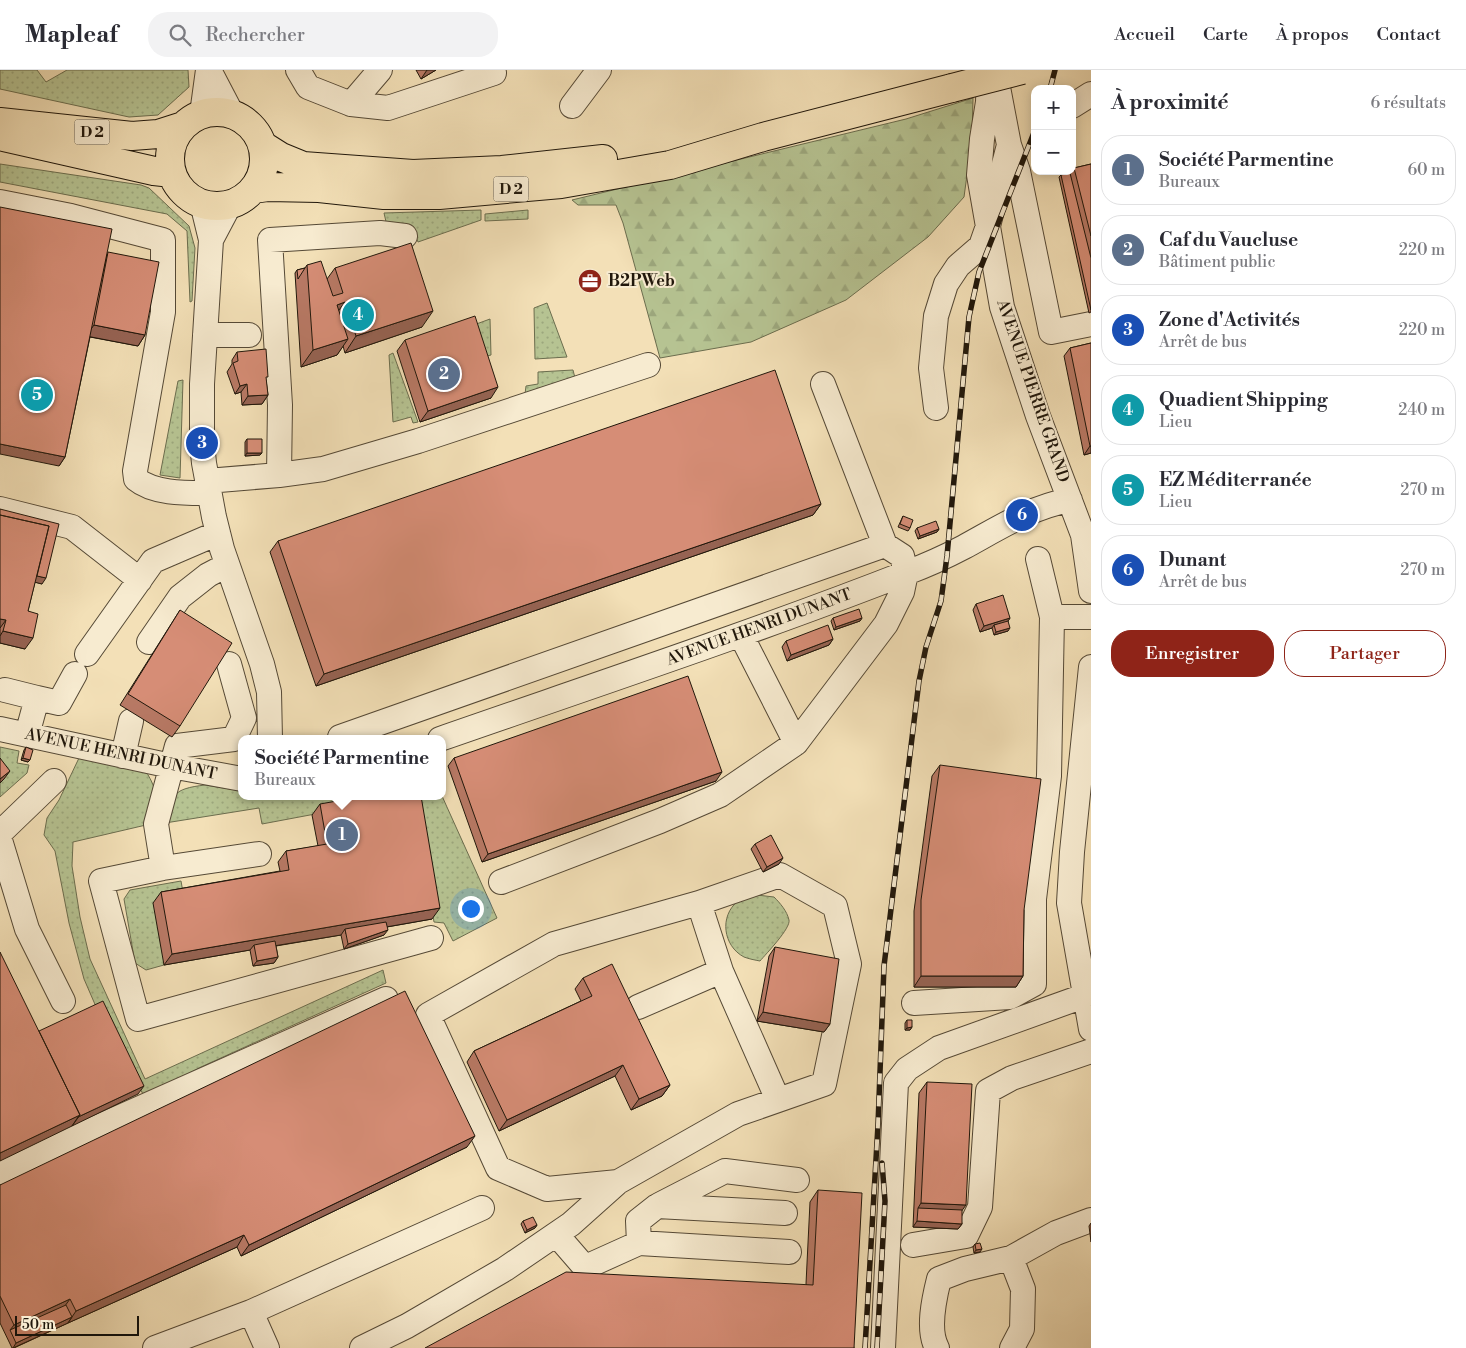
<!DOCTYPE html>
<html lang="fr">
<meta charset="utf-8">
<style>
:root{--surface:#fff;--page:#f2f2f3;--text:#2b2b33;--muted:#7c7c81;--line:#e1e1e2;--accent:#8f2418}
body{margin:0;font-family:"Libre Bodoni",serif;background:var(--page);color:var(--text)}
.controls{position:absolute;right:15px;top:15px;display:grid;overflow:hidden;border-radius:10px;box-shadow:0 2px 12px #0003}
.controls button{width:45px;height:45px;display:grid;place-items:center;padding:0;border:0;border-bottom:1px solid var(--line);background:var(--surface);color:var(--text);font:25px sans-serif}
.scale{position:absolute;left:15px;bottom:12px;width:124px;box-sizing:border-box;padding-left:5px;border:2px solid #20170b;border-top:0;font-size:14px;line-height:18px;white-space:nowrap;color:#20170b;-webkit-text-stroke:4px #f7ebd0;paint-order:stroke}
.you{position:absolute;left:470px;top:838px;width:18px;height:18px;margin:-12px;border:4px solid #fff;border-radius:50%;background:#1a73e8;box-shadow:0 0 0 8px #1a73e833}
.badge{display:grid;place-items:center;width:32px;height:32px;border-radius:50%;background:var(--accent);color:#fff;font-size:16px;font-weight:700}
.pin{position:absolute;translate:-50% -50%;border:2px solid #fff;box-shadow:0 1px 5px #0006}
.popup{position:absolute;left:238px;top:665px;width:208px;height:65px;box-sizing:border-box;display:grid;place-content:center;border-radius:10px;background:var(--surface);filter:drop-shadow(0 1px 4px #0005);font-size:16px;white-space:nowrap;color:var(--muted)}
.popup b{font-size:19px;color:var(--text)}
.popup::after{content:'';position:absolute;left:50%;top:100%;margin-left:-10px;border:10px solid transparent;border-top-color:var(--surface)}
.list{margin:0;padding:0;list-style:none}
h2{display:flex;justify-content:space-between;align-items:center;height:65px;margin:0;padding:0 20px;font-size:21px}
h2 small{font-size:16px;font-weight:400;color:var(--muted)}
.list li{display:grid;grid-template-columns:32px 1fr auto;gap:15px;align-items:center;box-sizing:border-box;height:70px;margin:0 10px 10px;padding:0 10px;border:1px solid var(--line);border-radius:20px}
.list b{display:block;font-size:19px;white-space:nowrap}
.list p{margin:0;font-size:16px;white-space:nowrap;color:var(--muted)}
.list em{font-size:16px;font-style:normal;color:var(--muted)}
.actions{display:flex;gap:10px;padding:15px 20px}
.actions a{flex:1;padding:11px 0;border:1px solid var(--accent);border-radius:20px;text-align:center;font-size:18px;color:var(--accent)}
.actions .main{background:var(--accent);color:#fff}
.icon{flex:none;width:28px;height:28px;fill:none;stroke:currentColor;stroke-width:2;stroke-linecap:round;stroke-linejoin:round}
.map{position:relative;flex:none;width:1091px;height:1278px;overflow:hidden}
header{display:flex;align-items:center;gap:30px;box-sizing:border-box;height:70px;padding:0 25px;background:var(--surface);border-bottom:1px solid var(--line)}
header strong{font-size:24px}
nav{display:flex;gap:28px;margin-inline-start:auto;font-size:18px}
.search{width:350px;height:45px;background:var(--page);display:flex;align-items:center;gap:12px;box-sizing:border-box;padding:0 18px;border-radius:20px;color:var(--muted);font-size:19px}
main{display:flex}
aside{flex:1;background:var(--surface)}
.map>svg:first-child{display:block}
.grass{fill:url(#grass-dots);stroke:#6b6d4e}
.forest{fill:url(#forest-firs);stroke:#6b6d4e}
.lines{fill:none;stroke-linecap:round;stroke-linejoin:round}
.minor-casing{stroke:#554936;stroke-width:26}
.major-casing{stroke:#20170b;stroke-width:30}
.minor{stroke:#f7ebd0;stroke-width:24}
.major{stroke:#f3e0b7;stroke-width:28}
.rail-casing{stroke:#20170b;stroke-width:5.5}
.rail{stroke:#f7ebd0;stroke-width:4;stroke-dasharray:11;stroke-linecap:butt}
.major-bridge-casing{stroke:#20170b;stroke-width:30;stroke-linecap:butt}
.major-bridge{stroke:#f3e0b7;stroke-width:28}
.wall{fill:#b87965;stroke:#20170b}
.shaded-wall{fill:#966353;stroke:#20170b}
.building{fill:#d68d76;stroke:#20170b}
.labels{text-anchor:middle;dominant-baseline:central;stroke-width:4;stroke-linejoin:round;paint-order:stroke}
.shield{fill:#f7ebd0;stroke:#605746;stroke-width:1}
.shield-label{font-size:15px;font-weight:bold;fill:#20170b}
.poi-label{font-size:16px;font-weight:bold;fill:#20170b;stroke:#f7ebd0;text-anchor:start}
.street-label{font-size:16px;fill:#20170b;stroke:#f7ebd0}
</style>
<header>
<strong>Mapleaf</strong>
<div class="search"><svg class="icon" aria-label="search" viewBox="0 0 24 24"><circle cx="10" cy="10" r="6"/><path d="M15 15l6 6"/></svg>Rechercher</div>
<nav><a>Accueil</a><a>Carte</a><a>À propos</a><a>Contact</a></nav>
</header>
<main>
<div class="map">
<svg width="1091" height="1278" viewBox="0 0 1091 1278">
<defs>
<pattern id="grass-dots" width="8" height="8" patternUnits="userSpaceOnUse" patternTransform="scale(1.25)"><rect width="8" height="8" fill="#b6c392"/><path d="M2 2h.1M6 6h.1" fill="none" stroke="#9ca77d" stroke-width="1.8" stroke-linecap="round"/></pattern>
<pattern id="forest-firs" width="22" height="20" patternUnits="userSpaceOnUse" patternTransform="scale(1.25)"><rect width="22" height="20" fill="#b6c392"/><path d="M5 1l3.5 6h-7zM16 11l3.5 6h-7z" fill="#9ca77d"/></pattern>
</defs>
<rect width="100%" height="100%" fill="#f3e0b7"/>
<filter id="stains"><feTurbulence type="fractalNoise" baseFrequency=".004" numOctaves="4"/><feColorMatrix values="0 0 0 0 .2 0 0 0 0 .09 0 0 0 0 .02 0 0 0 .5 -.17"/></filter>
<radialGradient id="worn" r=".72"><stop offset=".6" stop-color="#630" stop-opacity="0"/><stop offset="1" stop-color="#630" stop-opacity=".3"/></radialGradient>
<path class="grass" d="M0,0H37L46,12L67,0H188L189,17L158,45L129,47L0,19Z
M0,94L141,115L149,118L189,156L195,178L192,231L190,232L187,161L167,144L0,112Z
M481,140V150L418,172L414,162L387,156L384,143Z
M528,140V149L485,151V144Z
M547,233L567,287L535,289L534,238Z
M490,249L491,285L479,288L471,256Z
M393,283L418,352L413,353L411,347L393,352L389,285Z
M573,300L576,312L525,324L526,316L538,314V302Z
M183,310L180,408L160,405L178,311Z
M0,677L19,681L17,693L29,695L27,703L0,727V713L4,709L0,704Z
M79,688L145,700C161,725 155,728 146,755L73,772L72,796L80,847L90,889L145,1009L383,900L386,913L201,997L144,1026L97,939L84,909L69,853L55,781L44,765L47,748L59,730Z
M205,715L242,721V726H411L262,754L259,738L165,753C173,724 172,719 205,715Z
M413,726H442L497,848L453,871L444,853L434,852Z
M181,811L184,828L164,895L146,900L135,893L124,829L130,820Z
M757,825L774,827C780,833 787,841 789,850C791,858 766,884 760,891C755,890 749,889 744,887C723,876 719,846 738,831C743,828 751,826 757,825Z"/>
<path class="forest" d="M973,28L972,68L964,127L928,167L846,230L751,272L660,288L623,153L616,135H578L572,130L906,49Z"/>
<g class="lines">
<g class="minor-casing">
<path id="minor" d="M209,0L232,44
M298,0L308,17L351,34L380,0
M989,0L988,32L982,69L979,105L1002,237L1038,346L1083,465L1091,521
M351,34L388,38L494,3L493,0
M572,36L599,0
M1072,36L1091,24
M202,44L208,0
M1009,75L1018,101L1051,262L1091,254
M0,132L71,146L163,170V242L135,401L136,409C154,424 187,423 209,423
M202,133L211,170L202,314V373L204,393L214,447L222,479L262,594L269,622L270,669
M211,170L230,134
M205,265H249
M823,314L885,475
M936,338L931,298L936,246L946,214L958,196L981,176L988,156L1009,75L997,12
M279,405L280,335L270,170L380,163L405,166
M207,411L279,405L323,399L418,371L648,295
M0,439L72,457L140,510
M1038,489L1052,547
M149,572L180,527L208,505L227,495
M87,584L153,491L218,463
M229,594L244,648L234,669L177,676L156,754L163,798L259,784
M1091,597L1072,782L1069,833L1091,959
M5,620L37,628
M0,659L171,696L242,709
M27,665L37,628L59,633L75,604
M340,667L885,475L902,486L906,503L902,522L886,554L796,673
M440,669C595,615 752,563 906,503C925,496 945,487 964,477C999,458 1031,437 1070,430
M123,686L131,651
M0,763L54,711
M0,770L27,859L63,931
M163,798L101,811L138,949L431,868
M501,812L660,751L720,725L796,673L741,565
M914,933L1010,927L1034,914V829L1049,706L1052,547H1091
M638,937L721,901
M0,1103L64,1072L386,929
M618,1112L547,1119L498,1098L428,945L554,874L699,833
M659,1135L725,1101L797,1110
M556,1164L582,1194L588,1196L639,1173L789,1182
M639,1173L638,1151L657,1136L785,1143
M913,1175L966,1166L980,1137L988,1021L1012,1008L1091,981
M155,1278L251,1242
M267,1278L251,1242L482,1138
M362,1278L407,1256L505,1199L571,1154L618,1112L738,1044L824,1014L849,894L835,836L780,805L699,833L721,901L778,1030
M883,1278L896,1013L907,999L939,978L1084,926
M937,1278C927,1260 934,1229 939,1209L965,1199L1011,1188
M1012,1278L1022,1259L1023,1219L1011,1188L1056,1163L1091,1150"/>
</g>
<g class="major-casing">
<path id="major" d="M170 89a47 47 0 1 1 94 0a47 47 0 1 1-94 0Z
M0,52L132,66L158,64L183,56
M4,67L154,101L172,103
M262,75L281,87L303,96L413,104L502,100L603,89
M253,119L268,117L319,118L384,125H439L561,114L670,95L763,67L952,18"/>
</g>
<use href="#minor" class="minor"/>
<use href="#major" class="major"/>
<g class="rail-casing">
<path id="rail" d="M1050,19L1055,0
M865,1278L878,1055L884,896L919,611L926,577L941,531L947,486L969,247L979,202L1035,60
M877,1278L885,1131L882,1093"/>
</g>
<use href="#rail" class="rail"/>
<g class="major-bridge-casing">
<path id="major-bridge" d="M952,18L1022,0"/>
</g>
<use href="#major-bridge" class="major-bridge"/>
</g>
<path class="wall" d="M416,0H436L421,9Z
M1091,94V242L1089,243L1059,107L1061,105L1070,103L1074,98Z
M107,184L145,265L138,276L90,267L65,387L59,396Z
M307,195L327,209L335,198L422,257L345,283L343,276L337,285L301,297L295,203L297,200L305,198Z
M405,270L491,328L420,352L397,281Z
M1091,273V383L1084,385L1064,286L1070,278Z
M237,282L266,310L268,325L262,334L242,335L241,322L235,324L227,302L232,294V290Z
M247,369L262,383L260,385L245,386V372Z
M821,434L813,445L316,616L270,482L278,471Z
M0,439L42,514L35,512L28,541L25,579L0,573Z
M903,446L910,458L908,461L898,457Z
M917,458L939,459L937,462L918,469L915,461Z
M976,534L1010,548L1008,551V561L994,565L992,558L980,562L973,540Z
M180,540V656L172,667L120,635Z
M833,548H862L860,551L834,560L831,551Z
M833,569L829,575L787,591L782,577L786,571Z
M26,677L28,692L21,690L24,680Z
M454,688L716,711L482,792L448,696Z
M940,695L1024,840L1023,906L1016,917H914V841L932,706Z
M320,734L432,849L387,857L384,865L344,879L341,865L276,876L278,887L274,893L253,896L250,880L164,895L153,833L161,822L280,801L278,792L286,781L318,776L312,745Z
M755,774L779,794L763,802L751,779Z
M775,877L830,954L824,962L757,951L769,886Z
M583,908L670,1015L662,1026L631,1040L615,1006L499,1061L467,992L474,981L581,931L575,919Z
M907,950L912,957L910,960H905V953Z
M927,1012L962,1154L958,1159L913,1157L919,1023Z
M467,1077L241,1186L237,1177L68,1253L14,1278H12L0,1253V1115Z
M818,1120L854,1278L806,1214L810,1132Z
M523,1151L537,1155L535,1158L525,1163L521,1154Z
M1091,1153V1172L1089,1156Z
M975,1174L980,1182L974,1183L973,1177Z"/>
<path class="shaded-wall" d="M427,0H436L421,9Z
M345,232L333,248L337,235Z
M433,241L422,257L345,283L356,266Z
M94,255L145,265L138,276L86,266Z
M348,269L337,285L301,297L313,280Z
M247,314L241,322L235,324L240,316Z
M498,317L491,328L420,352L428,341Z
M268,325L262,334L242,335L248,326Z
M0,374L65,387L59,396L0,384Z
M1090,376H1091V383L1084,385Z
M247,383H262L260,385L245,386Z
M821,434L813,445L316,616L324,604Z
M939,459L937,462L918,469L920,466Z
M34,505L46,508L42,514L30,511Z
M862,548L860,551L834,560L836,557Z
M1010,548L1006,554L994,555L992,558L980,562L984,556Z
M0,549L6,550L0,558Z
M1010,558L1008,561L994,565L996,562Z
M3,561L33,568L25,579L0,573V566Z
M833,569L829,575L787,591L791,585Z
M23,688L30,690L28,692L21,690Z
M10,701L4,709L0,713V709Z
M722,702L716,711L482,792L488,784Z
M783,788L779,794L763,802L767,797Z
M440,838L432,849L346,864L345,859L341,865L255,879L254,875L250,880L164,895L172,884Z
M388,860L384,865L344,879L348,874Z
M278,887L274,893L253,896L257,891Z
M921,906H1023L1016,917H914Z
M763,942L830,954L824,962L757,951Z
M912,957L910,960H905L907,958Z
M623,995L615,1006L499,1061L507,1050Z
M670,1015L662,1026L631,1040L639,1029Z
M144,1016L138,1024L72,1056L78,1047Z
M80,1045L72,1056L0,1091V1083Z
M475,1066L467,1077L241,1186L249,1175Z
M921,1133L966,1135L958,1146L918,1138Z
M917,1151L962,1154L958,1159L913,1157Z
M537,1155L535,1158L525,1163L527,1160Z
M244,1165L237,1177L68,1253L76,1241Z
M982,1179L980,1182L974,1183L976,1180Z
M70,1229L62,1240L10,1260L14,1255Z
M72,1247L68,1253L13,1278L16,1273Z"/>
<path class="building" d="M1091,94V166L1074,98Z
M1070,103L1091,188V240L1061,105Z
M0,137L112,159L65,387L0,374Z
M411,173L433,241L356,266L345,232L337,235L348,269L313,280L307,195L321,191L333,226L343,223L335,198Z
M108,182L159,192L145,265L94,255Z
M305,198L298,209L297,200Z
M475,246L498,317L428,341L405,270Z
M1091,273V376H1090L1070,278Z
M266,279L268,307H266L268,325L248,326L247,314L240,316L233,293L238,291L237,282Z
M775,300L821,434L324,604L278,471Z
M247,369H262V383H247Z
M0,439L59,454L46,508L37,506L49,456L0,445Z
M0,445L49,456L28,541L38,544L33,568L3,561L6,550L0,549Z
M903,446L913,450L910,458L900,454Z
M936,451L939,459L920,466L917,458Z
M1003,525L1010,548L984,556L976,534Z
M859,539L862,548L836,557L833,548Z
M180,540L232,573L180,656L128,624Z
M1008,551L1010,558L996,562L994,555Z
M828,555L833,569L791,585L786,571Z
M688,606L722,702L488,784L454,688Z
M26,677L33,680L30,690L23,688Z
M0,688L10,701L0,709Z
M940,695L1041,709L1024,840L1023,906H921V830Z
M365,726H421L440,838L172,884L161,822L289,800L286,781L327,774L320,734Z
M771,765L783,788L767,797L755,774Z
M386,852L388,860L348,874L345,859Z
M275,871L278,887L257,891L254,875Z
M775,877L839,889L830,954L763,942Z
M0,882L80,1045L0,1083Z
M612,894L670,1015L639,1029L623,995L507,1050L474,981L592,926L583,908Z
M405,921L475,1066L249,1175L244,1165L76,1241L70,1229L14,1255L0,1226V1115Z
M103,931L144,1016L78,1047L80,1045L39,961Z
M907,950H912V957L907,958Z
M927,1012L972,1014L966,1135L921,1133Z
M818,1120L862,1123L854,1278H425L566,1202L813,1215Z
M918,1138L962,1140V1154L917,1151Z
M533,1147L537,1155L527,1160L523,1151Z
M980,1173L982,1179L976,1180L975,1174Z
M66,1235L72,1247L16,1273L10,1260Z"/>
<defs>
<g id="office-disc" transform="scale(1.25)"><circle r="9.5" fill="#8f2418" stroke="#f7ebd0"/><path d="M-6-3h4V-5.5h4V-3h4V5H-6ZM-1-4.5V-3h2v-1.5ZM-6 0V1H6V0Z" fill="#fff"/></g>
</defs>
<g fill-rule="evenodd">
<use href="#office-disc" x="590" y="211"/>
</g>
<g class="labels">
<g class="shield">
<rect x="74.5" y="49.5" width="35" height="25" rx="4"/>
<rect x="493.5" y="106.5" width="35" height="25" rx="4"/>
</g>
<g class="shield-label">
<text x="92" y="62">D 2</text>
<text x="511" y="119">D 2</text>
</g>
<g class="poi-label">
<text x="608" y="211">B2PWeb</text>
</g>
<g class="street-label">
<text transform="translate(1033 321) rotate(71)">AVENUE PIERRE GRAND</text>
<text transform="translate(759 557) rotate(-20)">AVENUE HENRI DUNANT</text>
<text transform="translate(121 684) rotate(12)">AVENUE HENRI DUNANT</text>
</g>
</g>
<rect width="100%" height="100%" filter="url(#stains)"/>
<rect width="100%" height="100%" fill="url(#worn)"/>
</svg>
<div class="controls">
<button>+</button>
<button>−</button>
</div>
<div class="scale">50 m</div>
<div class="you"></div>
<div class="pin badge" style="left:342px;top:765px;background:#5c6f8a">1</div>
<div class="popup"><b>Société Parmentine</b>Bureaux</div>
<div class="pin badge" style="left:444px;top:304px;background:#5c6f8a">2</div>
<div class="pin badge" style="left:202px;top:373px;background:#1a4fb4">3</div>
<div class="pin badge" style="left:358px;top:245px;background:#0f9aa8">4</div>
<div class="pin badge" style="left:37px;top:325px;background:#0f9aa8">5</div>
<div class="pin badge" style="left:1022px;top:445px;background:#1a4fb4">6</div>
</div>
<aside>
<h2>À proximité<small>6 résultats</small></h2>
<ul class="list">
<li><span class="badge" style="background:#5c6f8a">1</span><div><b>Société Parmentine</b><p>Bureaux</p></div><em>60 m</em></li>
<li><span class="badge" style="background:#5c6f8a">2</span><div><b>Caf du Vaucluse</b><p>Bâtiment public</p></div><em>220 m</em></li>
<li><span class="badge" style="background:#1a4fb4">3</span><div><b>Zone d'Activités</b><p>Arrêt de bus</p></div><em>220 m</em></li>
<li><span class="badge" style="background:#0f9aa8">4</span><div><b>Quadient Shipping</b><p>Lieu</p></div><em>240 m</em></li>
<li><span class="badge" style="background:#0f9aa8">5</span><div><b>EZ Méditerranée</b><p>Lieu</p></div><em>270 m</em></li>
<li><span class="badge" style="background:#1a4fb4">6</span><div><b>Dunant</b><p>Arrêt de bus</p></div><em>270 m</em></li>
</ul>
<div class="actions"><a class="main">Enregistrer</a><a>Partager</a></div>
</aside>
</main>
